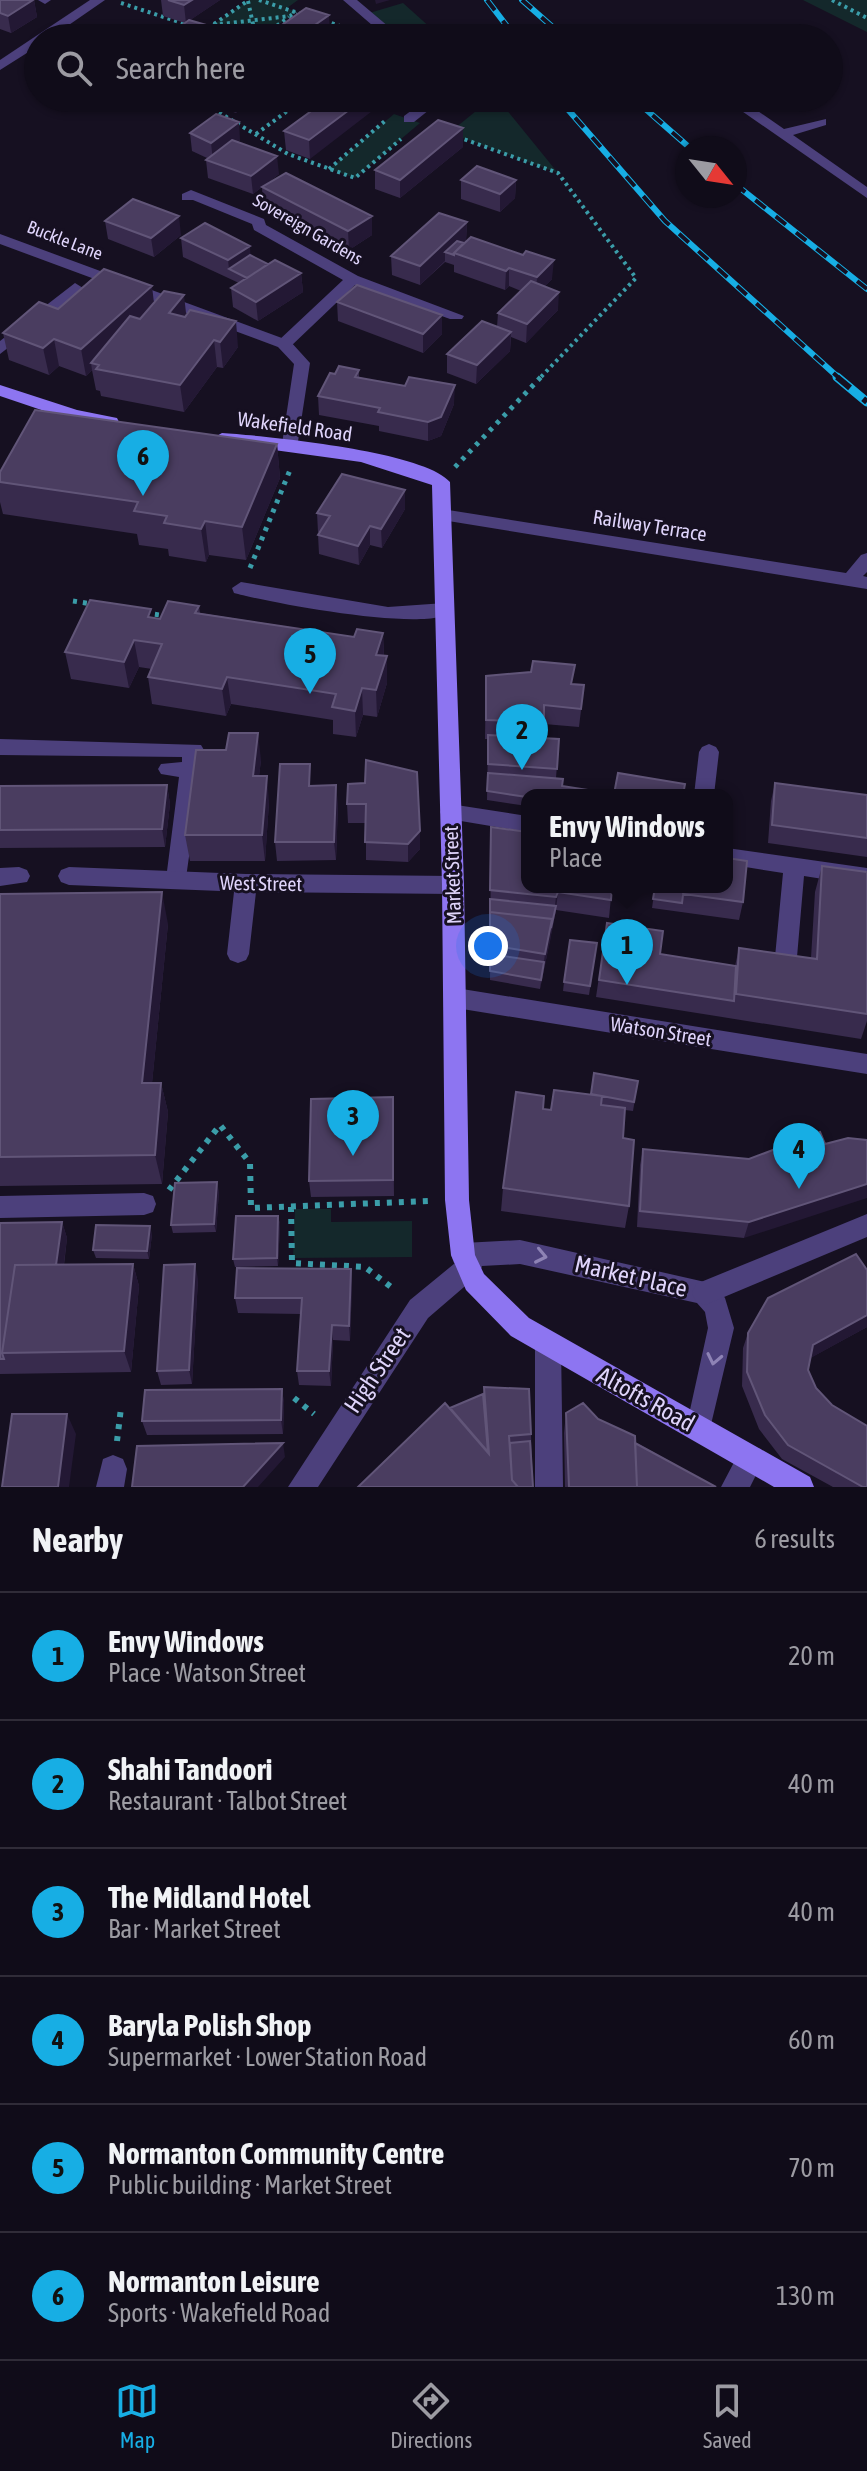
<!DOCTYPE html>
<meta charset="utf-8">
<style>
:root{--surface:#100c19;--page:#1e1a26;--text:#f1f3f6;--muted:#9c9ba2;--line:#302c38;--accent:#17aee4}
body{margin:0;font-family:"Asap Condensed",sans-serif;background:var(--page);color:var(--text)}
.compass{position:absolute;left:675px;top:136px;width:72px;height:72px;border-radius:50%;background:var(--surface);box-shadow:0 2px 6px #0004;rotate:120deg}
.you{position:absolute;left:488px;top:946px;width:28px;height:28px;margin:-20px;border:6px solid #fff;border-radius:50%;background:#1a73e8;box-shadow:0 0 0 12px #1a73e833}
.badge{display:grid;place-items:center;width:52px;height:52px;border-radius:50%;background:var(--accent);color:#111;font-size:26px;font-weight:700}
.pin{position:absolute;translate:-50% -66px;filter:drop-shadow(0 2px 4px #0008)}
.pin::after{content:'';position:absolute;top:42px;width:28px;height:24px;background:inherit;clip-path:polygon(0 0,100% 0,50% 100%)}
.popup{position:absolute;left:521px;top:789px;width:212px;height:104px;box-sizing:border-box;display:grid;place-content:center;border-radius:16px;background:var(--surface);filter:drop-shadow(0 2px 6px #0005);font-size:26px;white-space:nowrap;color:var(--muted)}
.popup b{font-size:30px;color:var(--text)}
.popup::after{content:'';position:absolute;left:50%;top:100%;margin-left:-16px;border:16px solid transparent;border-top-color:var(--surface)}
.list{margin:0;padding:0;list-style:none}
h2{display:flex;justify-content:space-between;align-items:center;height:104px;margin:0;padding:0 32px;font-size:34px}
h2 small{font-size:26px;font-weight:400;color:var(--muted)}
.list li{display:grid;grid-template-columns:52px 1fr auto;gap:24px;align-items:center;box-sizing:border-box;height:128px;padding:0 32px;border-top:2px solid var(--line)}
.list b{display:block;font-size:30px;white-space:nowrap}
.list p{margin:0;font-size:26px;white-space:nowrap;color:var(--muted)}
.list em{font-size:26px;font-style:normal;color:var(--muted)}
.icon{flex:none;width:44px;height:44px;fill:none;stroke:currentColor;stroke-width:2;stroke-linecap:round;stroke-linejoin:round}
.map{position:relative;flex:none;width:867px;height:1487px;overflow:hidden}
.search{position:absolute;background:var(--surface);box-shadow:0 2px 6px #0004;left:24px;right:24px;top:24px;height:88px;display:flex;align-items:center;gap:20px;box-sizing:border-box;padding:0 28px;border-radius:44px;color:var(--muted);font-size:30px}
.sheet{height:872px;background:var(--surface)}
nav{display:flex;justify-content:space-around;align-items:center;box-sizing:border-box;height:112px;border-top:2px solid var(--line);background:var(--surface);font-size:22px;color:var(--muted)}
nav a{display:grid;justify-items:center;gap:4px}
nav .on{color:var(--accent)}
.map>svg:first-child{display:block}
.green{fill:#14282b}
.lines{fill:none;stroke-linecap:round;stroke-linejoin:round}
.path-far2{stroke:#3b9da9;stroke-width:4;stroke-dasharray:3 4;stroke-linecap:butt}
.path-far1{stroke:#3b9da9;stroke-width:5;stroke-dasharray:4 6;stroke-linecap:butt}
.path{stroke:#3b9da9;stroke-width:6;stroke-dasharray:5 7;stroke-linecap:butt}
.lane{fill:#4c407c;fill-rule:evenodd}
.street{fill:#4c407c;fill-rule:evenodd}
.secondary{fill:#8d75f1;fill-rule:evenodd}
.rail-far1-casing{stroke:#17aee4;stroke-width:6}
.rail-casing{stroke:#17aee4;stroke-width:9}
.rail-far1{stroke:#161021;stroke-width:4;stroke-dasharray:13;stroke-linecap:butt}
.rail{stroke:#161021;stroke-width:6;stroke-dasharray:17;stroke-linecap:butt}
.wall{fill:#382b4d}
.shaded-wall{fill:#231834}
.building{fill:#4a3d60;stroke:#615578;stroke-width:2}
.oneway{stroke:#8e83b5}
.labels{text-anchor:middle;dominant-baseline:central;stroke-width:6;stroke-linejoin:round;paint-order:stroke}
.far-street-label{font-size:18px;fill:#dfd4fb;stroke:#161021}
.street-label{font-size:20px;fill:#dfd4fb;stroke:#161021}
.near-street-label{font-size:24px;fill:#dfd4fb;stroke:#161021}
</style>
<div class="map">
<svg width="867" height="1487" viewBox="0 0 867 1487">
<rect width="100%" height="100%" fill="#161021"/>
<path class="green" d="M249,0H298L287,8L296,12C260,38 248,45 204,31Z
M803,0H867V32Z
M403,3L442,38H395L366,14Z
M453,98H497L558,173L449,133L476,111L451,101Z
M394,114L420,123L355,178L329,169Z
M295,1209H331V1222L412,1221V1257L293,1258Z"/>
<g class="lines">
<path class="path-far2" d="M259,0L304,15
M832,0L867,18
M248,1L256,38
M121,3L188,25
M325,21L346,28
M214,24L249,0
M213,25L290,16L296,12
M208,32L227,38
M260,38L289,17
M195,98L288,154L355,178L401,139
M256,134L305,98
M458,137L558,173L636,278L539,379
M329,169L386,120"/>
<path class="path-far1" d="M455,467L541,377
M250,568L290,470
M73,601L92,604
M145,613L167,616"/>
<path class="path" d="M169,1190L220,1125L250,1163L251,1208L428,1201
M291,1207L292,1263L365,1267L395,1290
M294,1398L314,1414
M117,1441L121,1408"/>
<path class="lane" d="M0,234L290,341L310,363L297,448H285L282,444L294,364L278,347L0,244Z
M75,283L83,288L81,291L0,354V341Z
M241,582L388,607L445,603L454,610C436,635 267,602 234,593L232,588Z
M0,739L201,745L204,750L185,885L177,888L169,885L166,879L179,777L161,774L158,769L161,764L182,762V757L0,755Z
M709,744L716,747L719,752L714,795H694L699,752L702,747Z
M246,874L254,877L257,883L249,954L246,960L238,963L230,960L227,954L235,883L238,877Z
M520,1240L714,1284L725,1298L734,1328L708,1437L699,1441L690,1437L686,1428L708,1328L705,1312L697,1303L520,1264L463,1267L454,1263L451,1255L454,1247L463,1243Z
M751,1446L761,1449L764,1459L750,1487H721L741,1449Z
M113,1455L123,1459L127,1469L124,1487H96L103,1459Z"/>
<path class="street" d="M38,0H51L45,4Z
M90,0H105L50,38H38V46L0,70V60Z
M343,0H357L402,38H387Z
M428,98H444L414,122H404V116Z
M723,98H739L784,129L826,119V125L793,135L867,187V198Z
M191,190L264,219L266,225L358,276L464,316L462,319H450L355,285L290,347H278V341L343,280L254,230L252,224L193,200H182V194Z
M442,509L846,573L861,555L867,553V572L863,576L867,577V589L436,519L433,515Z
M450,804L527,816V832L443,818L440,812L443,806Z
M727,848L867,868V886L804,876L797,957L794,963L786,966L778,963L775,957L783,873L727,864Z
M19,867L27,870L30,876L27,882L0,886V868Z
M69,867L246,874L453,876L461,879L464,885L461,891L453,894L246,892L69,885L61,882L58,876L61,870Z
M456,988L867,1054V1074L456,1008L448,1005L445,998L448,991Z
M144,1193L153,1196L156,1204L153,1212L144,1215L0,1218V1196Z
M867,1214V1237L705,1305L696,1302L692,1293L696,1284Z
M469,1255L478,1259L482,1267L478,1275L428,1318L318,1487H288L410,1300L460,1259Z
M548,1331L557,1335L561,1344L563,1487H535V1344L539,1335Z"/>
<path class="secondary" d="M0,385L77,410L117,418L119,422L111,427L68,419L0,396Z
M222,433C266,436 424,451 450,482L464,885L469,1200L475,1255L484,1274L529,1318L810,1477L814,1487H774L511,1336L466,1290L451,1255L445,1200L442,885L432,485L361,462L216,442L213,438Z"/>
<g class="rail-far1-casing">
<path id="rail-far1" d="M487,0L516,38
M522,0L565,38
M558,98L665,221L840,379
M633,98L690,148
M735,184L867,289"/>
</g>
<g class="rail-casing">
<path id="rail" d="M837,377L867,402"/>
</g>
<use href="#rail-far1" class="rail-far1"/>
<use href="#rail" class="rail"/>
</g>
<path class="wall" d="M0,0H34L37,17L11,33L0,29Z
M161,0H220L190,20L213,37L212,38H164L185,23L163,16Z
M282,25L330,33L322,38H279L283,35Z
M212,98H256L236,113L213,105Z
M329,98L310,159L286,150L284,131Z
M190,133L240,140L238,142L279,174L253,194L208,178L206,160L207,158L192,151Z
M463,147L400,198L375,189V170Z
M461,180H516L515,198L500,212L461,199Z
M262,187L372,235L349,250L263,206Z
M105,221L181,235L154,257L108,239Z
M467,222L466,241L552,279L545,286L558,310L526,343L511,337L510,351L476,384L447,373V354L497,327L498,313L521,291L509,286L505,290L454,272V265L445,262L420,285L392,275L391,256Z
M181,238L250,246V255L268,264L301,273L303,292L258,321L233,307L231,288L239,283L183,257Z
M154,302L186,315L238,347L223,368L217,367L184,412L101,396L100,391L96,390L92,370L86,376L59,366L49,375L9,360L3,333L58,309Z
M337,302L442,315V334L423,353L338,321Z
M359,370V377L454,404L441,436L428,441L379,431V426L319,415L318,396Z
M277,444L280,478L246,560L209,555L206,562L169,556L168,549L139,545L137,534L3,514L0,502V472Z
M405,509L382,548L370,545L359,565L319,554L318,535L320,532H318L317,513Z
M199,606L200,613L354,637L383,633L384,656H387V683L377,717L363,715L356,737L333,734V720L231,704L226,716L152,704L148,677L152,669L139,667L129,688L71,679L65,652L152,617L160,619Z
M486,676L584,685L579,727L544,724L543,738L559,739L556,778L562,786L614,794L683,795H527V806L487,800L488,739H485Z
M261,760L259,776L269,802L265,861H190L185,835Z
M775,783L867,795V857L768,843L771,801Z
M348,784L420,849L408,862L366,860V823H348L347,804Z
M167,785L170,804L165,847L0,848V786Z
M312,786L338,804L336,860L277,861L275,842Z
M491,827L612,887L609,918L556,910L540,989L490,980Z
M822,866L867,872V1021L861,1039L596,997L607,923L660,954L735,966L739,948L811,958L815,892Z
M655,887L743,902L739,920L652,908Z
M0,894L168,924L152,1083H161L168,1112L162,1184L0,1186Z
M597,943L589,995L563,991L564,982Z
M638,1081L633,1111L625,1110L623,1138L629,1206L625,1228L501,1211L503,1188L543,1109L551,1110L591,1095Z
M393,1097L394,1196L311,1197L309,1181Z
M820,1132L744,1238L637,1227L640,1165L643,1149L749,1159Z
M219,1191L216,1232L173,1233L171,1225Z
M278,1216L280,1224L278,1266L235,1267L233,1259Z
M62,1222L67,1238L64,1265L133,1264L139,1286L131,1372L0,1374V1223Z
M152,1234L149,1259L96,1258L93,1250Z
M351,1269L352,1285L350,1341L333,1340L331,1386L299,1385L297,1371L301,1314L238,1313L235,1298Z
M198,1279L192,1384L161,1385L157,1371Z
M867,1327L810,1358L808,1370L816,1388L867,1487H833L782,1459L759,1429L742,1386L743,1348L748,1333Z
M484,1387L531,1434L533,1487L450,1408L483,1394Z
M282,1389L284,1403L283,1434L147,1435L142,1421Z
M566,1413L598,1419L635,1442L716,1487H565L564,1433Z"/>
<path class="shaded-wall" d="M33,0H34L37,17L11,33L8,16Z
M192,0H220L186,23L184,5Z
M375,0H390L376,4Z
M329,15L330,33L322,38H305V32Z
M213,27V37L212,38H198Z
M234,98H256L236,113Z
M365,98H389L310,159L309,140Z
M239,122L240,140L213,161L211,143Z
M463,128V147L400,198V180Z
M277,156L279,174L253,194L251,176Z
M516,180L515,198L500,212V194Z
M179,216L181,235L154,257L151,238Z
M372,216V235L349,250L348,231Z
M467,222L466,241L452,254L445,252V261L420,285V266Z
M250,246L251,265L229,269L228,260Z
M554,260L552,279L536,296L537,277Z
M509,268V286L505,290L506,271Z
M301,273L303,292L258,321L256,302Z
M152,286L155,312L91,363L92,370L86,376L81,349Z
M559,292L558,310L526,343L527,324Z
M184,295L187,322L169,313Z
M442,315V334L423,353V334Z
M236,321L238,347L223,368L220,342Z
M511,332L510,351L476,384L477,365Z
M54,339L59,366L49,375L43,348Z
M214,340L217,367L184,412L180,385Z
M455,385L454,404L441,436L428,441V422Z
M277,444L280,478L246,560L242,527Z
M405,490V509L382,548L381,529Z
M205,521L209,555L206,562L201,529Z
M370,526V545L359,565L358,546Z
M383,633L384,660L376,655Z
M134,640L139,667L129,688L124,662Z
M387,656V683L377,717L376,690Z
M227,677L231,704L226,716L222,689Z
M362,688L363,715L356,737L355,711Z
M258,733L261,760L256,802L253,776Z
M267,776L269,802L265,861L262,835Z
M167,785L170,804L165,847L162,829Z
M336,785L338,804L336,860L334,842Z
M420,831V849L408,862V844Z
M162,892L168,924L149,1113L142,1083Z
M558,892L556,910L551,937L556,897Z
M552,919L551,937L540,989L545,954Z
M161,1083L168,1112L162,1184L155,1155Z
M217,1182L219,1191L216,1232L214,1224Z
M867,1184V1198L744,1238L749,1222Z
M278,1216L280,1224L278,1266L277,1258Z
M62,1222L67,1238L61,1286L55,1271Z
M150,1226L152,1234L149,1259L147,1251Z
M133,1264L139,1286L131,1372L124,1351Z
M195,1264L198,1279L192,1384L189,1370Z
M351,1269L352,1285L350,1341L349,1326Z
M867,1315V1327L807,1360L813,1345Z
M332,1325L333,1340L331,1386L329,1371Z
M282,1389L284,1403L283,1434L281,1420Z
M67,1414L76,1434L69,1487H58Z
M283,1443L285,1457L258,1487H243Z"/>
<path class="building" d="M0,0H33L8,16L0,13Z
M168,0H192L184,5Z
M306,8L329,15L305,32L282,25Z
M189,20L213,27L198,38H164Z
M287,32L304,38H279Z
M329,98H365L309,140L284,131Z
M216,114L239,122L211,143L190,133Z
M438,120L463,128L400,180L375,170Z
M232,140L277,156L251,176L206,160Z
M477,166L516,180L500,194L461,180Z
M286,173L372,216L348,231L262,187Z
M133,199L179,216L151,238L105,221Z
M439,213L467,222L420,266L391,256Z
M205,223L250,246L228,260L181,238Z
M471,237L523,255L526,251L554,260L537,277L509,268L506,271L454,253Z
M457,241L464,243L454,253V255L445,252Z
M250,255L268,264L247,278L229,269Z
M275,260L301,273L256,302L231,288Z
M104,269L152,286L81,349L54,339L43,348L3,333L39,302L58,309Z
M531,281L559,292L527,324L498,313Z
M357,285L442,315L423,334L337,302Z
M164,291L184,295L169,313L185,317L190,310L236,321L220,342L214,340L180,385L96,369L99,365L91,363L130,316L140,319Z
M482,321L511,332L477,365L447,354Z
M339,366L359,370L355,377L405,386L409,377L455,385L441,417L428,422L378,412L380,408L318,396L330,373L335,374Z
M35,410L277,444L242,527L205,521L201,529L164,523L167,516L134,511L138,502L0,482V472Z
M342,474L405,490L381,529L370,526L358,546L318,535L330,516L317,513Z
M90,600L151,609L148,617L160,619L168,601L199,606L195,613L354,637L357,629L383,633L376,655L387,656L376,690L362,688L355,711L332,707L336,694L227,677L222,689L148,677L162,644L134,640L124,662L65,652Z
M533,661L575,665L571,684L584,685L581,709L544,705V722L486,720V676L531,672Z
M229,733H258L253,776H267L262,835H185L196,750H226Z
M488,735L559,739L557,769L488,764Z
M366,760L417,772L420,831L408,844L365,842L366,804H347L348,784L365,783Z
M280,764H310L309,786L336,785L334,842H275Z
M488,773L563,779L562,786L614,794L618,773L685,784L683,795H527V797L487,791Z
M775,783L867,795V838L772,825Z
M167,785L162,829L0,830V786Z
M491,827L527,832V887H612L611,900L558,892L556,897L490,890Z
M727,858L747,861L743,902L683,894L684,887H727Z
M822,866L867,872V1014L736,994L739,948L817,959Z
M655,887H684L682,903L653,899Z
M162,892L142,1083H161L155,1155L0,1157V894Z
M490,899L556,906L551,928L552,919L490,912V921Z
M490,912L552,919L545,954L490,945Z
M607,923L663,931L660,954L736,966L734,1001L599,980Z
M570,940L597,943L590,986L564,982Z
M490,954L544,962L541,980L490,971Z
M594,1073L638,1081L634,1102L591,1094Z
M554,1090L602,1096L601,1105L625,1108L623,1138L634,1140L629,1206L503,1188L516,1092L544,1096L543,1109L551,1110Z
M393,1097V1180L309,1181L311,1099Z
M820,1132L825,1144L848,1138L867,1140V1184L749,1222L640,1211L643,1149L749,1159Z
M217,1182L214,1224L171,1225L175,1183Z
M236,1216H278L277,1258L233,1259Z
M62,1222L56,1265H15L2,1353L4,1359H0V1223Z
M96,1225L150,1226L147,1251L93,1250Z
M856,1254L867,1270V1315L813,1345L808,1370L816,1388L832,1405L867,1426V1487H863L788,1445L765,1415L747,1372L748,1333L768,1298Z
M133,1264L124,1351L2,1353L15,1265Z
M195,1264L189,1370L157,1371L164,1265Z
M237,1268L351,1269L349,1326L332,1325L329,1371H297L302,1298H235Z
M484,1387L529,1389L531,1434L509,1436L512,1480L518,1487H358L445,1403L489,1454Z
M282,1389L281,1420L142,1421L145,1390Z
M483,1394L488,1452L450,1408Z
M583,1403L598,1419L635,1436L637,1487H569L566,1413Z
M12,1414H67L58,1487H2Z
M530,1441L533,1487H518L512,1480L510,1443Z
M283,1443L243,1487H132L137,1446Z
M635,1443L716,1487H637Z"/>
<defs><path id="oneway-chevron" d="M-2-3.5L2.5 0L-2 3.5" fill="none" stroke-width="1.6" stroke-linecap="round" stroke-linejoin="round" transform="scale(2)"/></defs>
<g class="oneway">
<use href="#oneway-chevron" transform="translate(541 1256) rotate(12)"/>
<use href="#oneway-chevron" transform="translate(714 1359) rotate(102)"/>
</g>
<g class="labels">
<g class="far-street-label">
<text transform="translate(308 229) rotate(30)">Sovereign Gardens</text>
<text transform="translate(65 240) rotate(21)">Buckle Lane</text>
</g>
<g class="street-label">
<text transform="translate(295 426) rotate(8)">Wakefield Road</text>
<text transform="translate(650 525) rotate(9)">Railway Terrace</text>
<text transform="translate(452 875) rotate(-92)">Market Street</text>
<text transform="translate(261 883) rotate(1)">West Street</text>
<text transform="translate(661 1031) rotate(9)">Watson Street</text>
</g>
<g class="near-street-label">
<text transform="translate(631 1276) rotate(13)">Market Place</text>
<text transform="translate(377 1370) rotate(-56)">High Street</text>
<text transform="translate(646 1399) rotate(29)">Altofts Road</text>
</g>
</g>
</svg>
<svg class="compass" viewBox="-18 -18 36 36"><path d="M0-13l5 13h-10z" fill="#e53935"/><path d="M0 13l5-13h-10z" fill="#9c9ba2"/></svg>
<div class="you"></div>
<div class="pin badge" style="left:627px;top:985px">1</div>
<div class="popup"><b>Envy Windows</b>Place</div>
<div class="pin badge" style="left:522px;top:770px">2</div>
<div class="pin badge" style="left:353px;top:1156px">3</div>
<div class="pin badge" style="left:799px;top:1189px">4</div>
<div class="pin badge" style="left:310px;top:694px">5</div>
<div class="pin badge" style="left:143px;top:496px">6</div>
<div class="search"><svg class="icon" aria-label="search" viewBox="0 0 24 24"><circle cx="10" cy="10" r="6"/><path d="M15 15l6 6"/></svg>Search here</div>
</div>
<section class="sheet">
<h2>Nearby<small>6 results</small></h2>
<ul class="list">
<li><span class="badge">1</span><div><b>Envy Windows</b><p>Place · Watson Street</p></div><em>20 m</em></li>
<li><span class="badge">2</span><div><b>Shahi Tandoori</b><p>Restaurant · Talbot Street</p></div><em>40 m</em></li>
<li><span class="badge">3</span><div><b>The Midland Hotel</b><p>Bar · Market Street</p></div><em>40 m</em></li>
<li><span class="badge">4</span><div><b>Baryla Polish Shop</b><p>Supermarket · Lower Station Road</p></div><em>60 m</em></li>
<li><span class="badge">5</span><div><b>Normanton Community Centre</b><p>Public building · Market Street</p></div><em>70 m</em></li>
<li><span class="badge">6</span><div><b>Normanton Leisure</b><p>Sports · Wakefield Road</p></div><em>130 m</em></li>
</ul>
</section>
<nav>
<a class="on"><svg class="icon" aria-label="map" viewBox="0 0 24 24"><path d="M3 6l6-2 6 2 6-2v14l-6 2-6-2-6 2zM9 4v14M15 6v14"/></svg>Map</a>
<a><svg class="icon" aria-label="directions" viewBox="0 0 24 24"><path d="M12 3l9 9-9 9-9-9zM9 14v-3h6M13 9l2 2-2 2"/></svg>Directions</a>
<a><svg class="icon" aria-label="saved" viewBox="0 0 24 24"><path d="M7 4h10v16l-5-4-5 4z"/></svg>Saved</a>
</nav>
